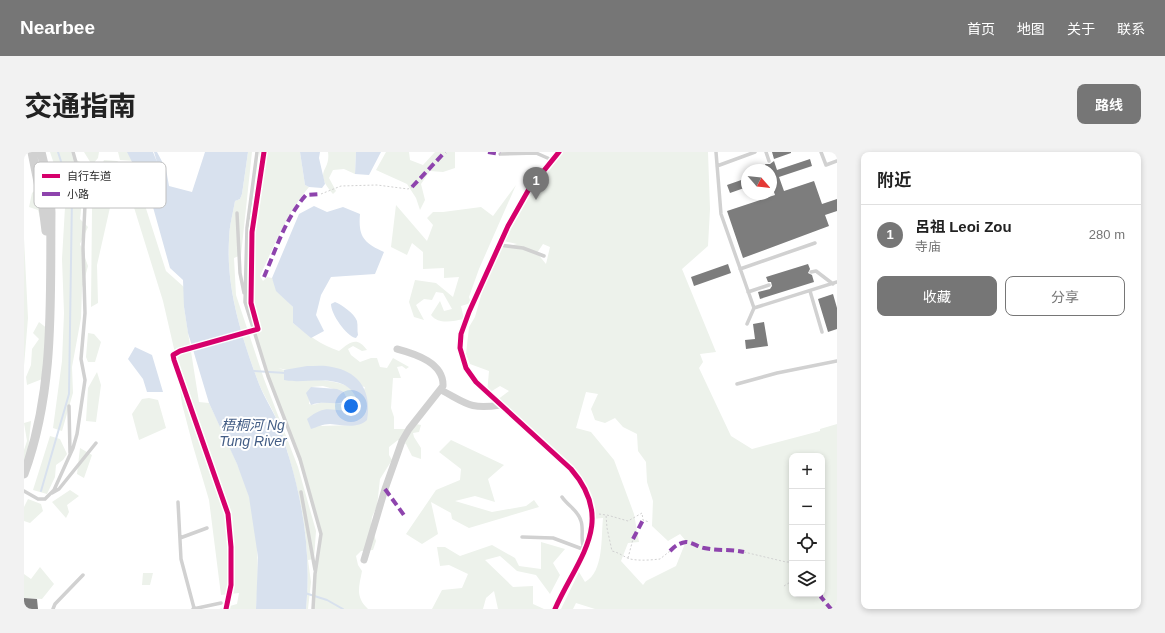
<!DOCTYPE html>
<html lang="zh">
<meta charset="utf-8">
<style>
:root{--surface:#fff;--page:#f2f2f2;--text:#222;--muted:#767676;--line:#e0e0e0;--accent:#767676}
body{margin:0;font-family:Arial,"Noto Sans SC",sans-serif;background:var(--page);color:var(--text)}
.controls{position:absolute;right:12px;bottom:12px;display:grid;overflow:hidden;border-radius:8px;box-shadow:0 2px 6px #0003}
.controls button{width:36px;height:36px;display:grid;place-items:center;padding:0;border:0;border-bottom:1px solid var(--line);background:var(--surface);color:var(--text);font:20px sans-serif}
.compass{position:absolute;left:717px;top:12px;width:36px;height:36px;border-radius:50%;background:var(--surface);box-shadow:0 2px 6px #0003;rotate:118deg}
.you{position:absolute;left:327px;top:254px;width:14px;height:14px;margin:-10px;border:3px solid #fff;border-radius:50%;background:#1a73e8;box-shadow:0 0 0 6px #1a73e833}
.badge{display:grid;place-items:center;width:26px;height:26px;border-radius:50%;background:var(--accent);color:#fff;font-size:13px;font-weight:700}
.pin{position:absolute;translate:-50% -33px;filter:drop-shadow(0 1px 2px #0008)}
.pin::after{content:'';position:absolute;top:21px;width:14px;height:12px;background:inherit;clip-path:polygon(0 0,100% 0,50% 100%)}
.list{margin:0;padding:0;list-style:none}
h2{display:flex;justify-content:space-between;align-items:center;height:52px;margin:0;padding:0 16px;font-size:17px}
h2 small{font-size:13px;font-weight:400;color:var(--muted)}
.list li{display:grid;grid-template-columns:26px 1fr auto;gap:12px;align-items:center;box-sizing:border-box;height:60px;padding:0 16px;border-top:1px solid var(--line)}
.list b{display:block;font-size:15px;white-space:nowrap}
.list p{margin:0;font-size:13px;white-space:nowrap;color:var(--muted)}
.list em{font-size:13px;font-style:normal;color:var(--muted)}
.actions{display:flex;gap:8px;padding:12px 16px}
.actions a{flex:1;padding:9px 0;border:1px solid var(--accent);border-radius:8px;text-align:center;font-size:14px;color:var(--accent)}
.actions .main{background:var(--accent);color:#fff}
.icon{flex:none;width:22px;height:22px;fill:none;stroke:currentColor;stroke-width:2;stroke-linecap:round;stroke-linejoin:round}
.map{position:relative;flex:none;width:813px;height:457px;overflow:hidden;border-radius:8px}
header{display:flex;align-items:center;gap:24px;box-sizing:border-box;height:56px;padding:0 20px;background:var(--accent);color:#fff}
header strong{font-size:19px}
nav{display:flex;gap:22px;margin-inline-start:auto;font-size:14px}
.intro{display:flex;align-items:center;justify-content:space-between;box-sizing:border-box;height:96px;padding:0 24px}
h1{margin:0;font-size:28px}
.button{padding:10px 18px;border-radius:8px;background:var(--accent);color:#fff;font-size:14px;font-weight:700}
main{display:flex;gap:24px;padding:0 24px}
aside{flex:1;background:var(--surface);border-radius:8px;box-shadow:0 2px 6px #0003}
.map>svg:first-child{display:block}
.green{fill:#edf2eb;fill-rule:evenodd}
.water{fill:#d8e1ee}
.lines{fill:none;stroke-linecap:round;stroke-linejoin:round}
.stream{stroke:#d8e1ee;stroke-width:2}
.building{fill:#7d7d7d}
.path{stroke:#d1d1d1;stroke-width:1;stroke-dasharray:2 2;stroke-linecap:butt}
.service{stroke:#d1d1d1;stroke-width:3.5}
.minor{stroke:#d1d1d1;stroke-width:7}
.tertiary{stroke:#d1d1d1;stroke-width:9}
.quiet{stroke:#8e44ad;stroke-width:4;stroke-dasharray:8 4;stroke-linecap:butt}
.cycleway-casing{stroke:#fff;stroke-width:8}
.cycleway{stroke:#d6006c;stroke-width:5}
.labels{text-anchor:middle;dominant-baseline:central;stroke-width:4;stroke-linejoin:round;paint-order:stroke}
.water-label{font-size:14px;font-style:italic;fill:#435d85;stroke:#fff}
.key{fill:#fff;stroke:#c0c0c0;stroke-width:1}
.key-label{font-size:11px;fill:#2c2c2c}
</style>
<header>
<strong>Nearbee</strong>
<nav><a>首页</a><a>地图</a><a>关于</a><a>联系</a></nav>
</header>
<div class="intro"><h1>交通指南</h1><a class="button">路线</a></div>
<main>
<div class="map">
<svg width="813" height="457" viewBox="0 0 813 457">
<rect width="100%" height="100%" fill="#fff"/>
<path class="green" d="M26,0H47L49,6L56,10C56,29 59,48 56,67L64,75L56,92L64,114L58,136L57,166L48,215L49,241L38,279L29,276L38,209L40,161L38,107L41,55L35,27Z
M60,0H75L74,6L68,13Z
M94,0H106L110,9L96,8Z
M224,0H228L217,103L210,106L212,143L240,227L274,315L292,379L290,407L284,408L287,430L284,457H282C288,389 276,337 255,273C250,259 241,246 235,232C218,186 202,137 205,87C205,75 209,61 211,49L216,47L218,42Z
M235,0H276L281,33L285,35C263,61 250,94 236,124L239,129L243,125L248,126L253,138L269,155V171C284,183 297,193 315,199C326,190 333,184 343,198L338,199L329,194L324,197L327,203L336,210L347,206H353L356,215L363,216L369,206L385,215L382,217L378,214L373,215L377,226H369L367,256L370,265V277H381L392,272L397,273L395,280L389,281L390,285L397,296V307L388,304L382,292L374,288L365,295V303L368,308L356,327L353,354L348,365L347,373L352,389L349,398L337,399L332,404L334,413L338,419C335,435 331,445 344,457H288L297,382L267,283L244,224L221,150L223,83L229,57L233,26H236ZM254,216L341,235L329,273L296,274C305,269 318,265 326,258C330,255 334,250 333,245C328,224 278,228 262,228L260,218ZM299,234L320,240L324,249C317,254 310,250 301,250C296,250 291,254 285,252L287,235Z
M304,0H332L331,22L320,17L309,18L305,26L312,39L309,42C288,18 307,20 304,0Z
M362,0H385L386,8L399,13L411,0H431V16L419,20L406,19L397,32L401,48L396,58L392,46L383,32L352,18Z
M539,0H684L686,57L684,94L658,117L692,200L676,202L679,210L675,216L707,284L728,297L796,279V277L813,272V457H571L552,451L549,457H537L555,420L561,430C580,420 577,385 579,366L568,367L553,321L495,270L469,251L485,239L476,234L463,242L465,219L446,212L442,202L445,175L451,165L460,133L476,96L493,92L480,89L506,43ZM519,92L526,95L522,112L513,101ZM562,240L574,242L567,257L571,268L581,271L591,266L599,275L613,282L614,299L622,310L623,330L629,349L628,374L644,389L656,382L662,389L652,414L622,429L619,433L597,409L604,391L615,390L610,362L590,308L567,280L552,276ZM768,304H798V442H768Z
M80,8L93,9L100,14L96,18L82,22L76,17Z
M108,23L118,44L142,119L160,135V155L175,250L185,251C199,281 215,312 225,344C235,381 235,419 232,457H195L213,452L215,441L197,443L185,348L169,294L158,252L151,201L139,149L108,49L87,51L73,113L74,151L67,155L68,57L62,37Z
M17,33V69L14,58L5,55L8,41Z
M492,33L455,117L445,145L447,151L437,154L440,167C429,169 415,173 407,163L416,149L420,159L428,157L419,141L412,140L408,148L400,147L392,153L400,168L390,165L385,150L391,128L412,131L429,145L435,125L420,126V116L399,117V100L388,91L383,103L367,95L372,53L403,89L409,73L403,66L409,60H419L457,55L469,64Z
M0,86L4,166L0,214Z
M15,170L29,181L26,224L3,233L2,225L7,213L8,197L15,187L9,181Z
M64,181L70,182L77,190L71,210H64L62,205Z
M73,220L77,233L72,270L62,269L64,236Z
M125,246L134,248L142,276L115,288L108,262L118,247Z
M7,269L3,308L0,315V298L3,289L0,271Z
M26,284L36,287L43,302L39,308L32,313L31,325L23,342L9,338Z
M427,288L480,313L464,327L471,350L451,344L431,349L468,360L502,354L510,348L515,355L445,376L428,367L427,361L407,350L414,382L398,392L382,382L412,338L436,328L437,317L415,300Z
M56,296L68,303L60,326L53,322Z
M46,338L55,344L43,353L45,360L42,366L28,350Z
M4,347L17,352L19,359L6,371L0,369V355Z
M517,390L541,397L529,411L536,423L526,442L512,423L493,419L476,404L461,408L489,435L509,434V452L520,457H474L470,439L462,446L459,457H408L418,438L438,436L444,422L425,413L416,414L413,395H421L436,404L468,393L491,406L495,414L517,417Z
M16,415L30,432L18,447L0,446V422L7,427Z
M119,421H129L126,433H118Z"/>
<path class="water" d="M103,0H129L133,10L130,0H133L142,17L145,34L168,40L181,0H224L218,42L216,47L211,49C209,61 205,75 205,88C202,137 218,186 235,232C240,245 248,257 254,270C259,281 261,293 265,305C280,355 287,404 282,457H232L234,405L225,345L213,312L185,251L164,181L160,155L159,128L146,116L127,48Z
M276,0H296L295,6L301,32L298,36L285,35L281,33Z
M332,0H357L345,23L331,22Z
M290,54L303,60L319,55L336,62C334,85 340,91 360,100L351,122L307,125L297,143L292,163L300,179L287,186L269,171V155L252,139L248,126L275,62Z
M311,150C318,153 330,161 333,169C334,174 333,178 334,183L332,186C322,184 307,162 307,152Z
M111,195L128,203L139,240H123L119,227L104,207Z
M283,214C291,214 301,213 308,215C336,220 348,240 343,268C334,277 318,273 306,272C299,272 293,275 287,277L283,267C303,251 305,260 327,258L333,248C322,218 283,233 260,228V218Z
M287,235L313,237L320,240L324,249C313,254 300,248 287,253L282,241Z"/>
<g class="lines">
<path class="stream" d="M230,219L262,221
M17,339L45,242L48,44L34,0
M281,441L303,448L319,457"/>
</g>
<path class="building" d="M748,0H767V1L750,7Z
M786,7L788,14L755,25L760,39L790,29L798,52L813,47V59L801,63L805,74L719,106L703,59L751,43L747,31V18H743L741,12H746L750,9L753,18Z
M723,26V35L706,41L703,33Z
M704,112L707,121L670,134L667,125Z
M784,112L786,117L784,121L788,123L790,130L736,147L734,140L746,137L748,134L747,130H744L742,125Z
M809,142L813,156V177L804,180L794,147Z
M740,170L744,194L722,197L721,188L731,187L729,172Z
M0,446L13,447L14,457H0Z"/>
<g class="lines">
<path class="path" d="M297,42L317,34L353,33L384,37L388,35
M575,362L582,363L583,376L588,399C596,401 600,405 606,407C616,409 627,408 636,407L646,399
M583,363L604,369L618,361L619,368L625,370
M720,400L762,410H768
M604,406L609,387
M760,434L768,429"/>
<path class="service" d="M233,0L223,76L221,150L244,224L276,307L297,382L291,422L289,457
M692,0L697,62L730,156L723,172
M742,0L745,9
M797,0L802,13L813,9
M476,2L512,1L528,8
M693,14L731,0
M213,61L216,121L220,141
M475,93L499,96L520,104
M716,117L791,91
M787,120L792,119L809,132
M786,139L798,180
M724,140L745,133
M730,156L813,130
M713,232L753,221L813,209
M45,254L46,301
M0,339L14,347H21L30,338L49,296L53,282L61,228L57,207L61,161L59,95L61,53L59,35L49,0
M277,340L291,418
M28,341L35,337L72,291
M538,345C544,354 554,358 557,369C560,378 556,388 560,397
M154,350L157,407L170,456
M498,385L529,386L561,398
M156,386L183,376
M29,457L31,452L59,423
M169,457L197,451"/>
<path class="minor" d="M417,238C442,251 446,258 476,253
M340,408L361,337L378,289L385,277L419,234C420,211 392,202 373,197
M531,457C553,407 593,370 547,317L452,230L442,216L436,196L437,182L445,160L484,74L505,37L535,0"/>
<path class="tertiary" d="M8,0L19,55L22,79
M0,322C31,238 26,148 27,61L26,37L17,0"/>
<path class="quiet" d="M464,0L476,2
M388,35L421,0
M240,125C252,97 262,65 282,43L297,42
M361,337L382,366
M609,387L619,368
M646,399C651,394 655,391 662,390C668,390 674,395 680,396C694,399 707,397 720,400
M797,442V445L807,457"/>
<g class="cycleway-casing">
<path id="cycleway" d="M202,457L207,433V395L204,362L150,208L149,203L156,199L234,177L227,151L228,80L240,0
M531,457C553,407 593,370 547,317L452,230L442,216L436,196L437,182L445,160L484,74L505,37L535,0"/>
</g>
<use href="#cycleway" class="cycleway"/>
</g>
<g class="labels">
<g class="water-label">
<text x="229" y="273">梧桐河 Ng<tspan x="229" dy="16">Tung River</tspan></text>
</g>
</g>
<rect x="10" y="10" width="132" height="46" rx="6" class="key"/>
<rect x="18" y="22" width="18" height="4" fill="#d6006c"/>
<rect x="18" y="40" width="18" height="4" fill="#8e44ad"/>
<g class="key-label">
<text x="43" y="28">自行车道</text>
<text x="43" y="46">小路</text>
</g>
</svg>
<div class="controls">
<button>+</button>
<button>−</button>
<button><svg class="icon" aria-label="locate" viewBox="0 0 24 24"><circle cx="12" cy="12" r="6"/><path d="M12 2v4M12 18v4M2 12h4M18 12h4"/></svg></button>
<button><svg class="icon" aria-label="layers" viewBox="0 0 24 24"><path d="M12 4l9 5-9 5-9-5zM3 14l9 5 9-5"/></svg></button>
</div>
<svg class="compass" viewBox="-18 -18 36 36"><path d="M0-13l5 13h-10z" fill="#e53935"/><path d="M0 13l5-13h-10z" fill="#767676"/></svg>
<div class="you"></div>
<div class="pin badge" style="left:512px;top:48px">1</div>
</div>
<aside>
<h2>附近<small></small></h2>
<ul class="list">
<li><span class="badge">1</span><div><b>呂祖 Leoi Zou</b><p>寺庙</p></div><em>280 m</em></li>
</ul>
<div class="actions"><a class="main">收藏</a><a>分享</a></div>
</aside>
</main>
